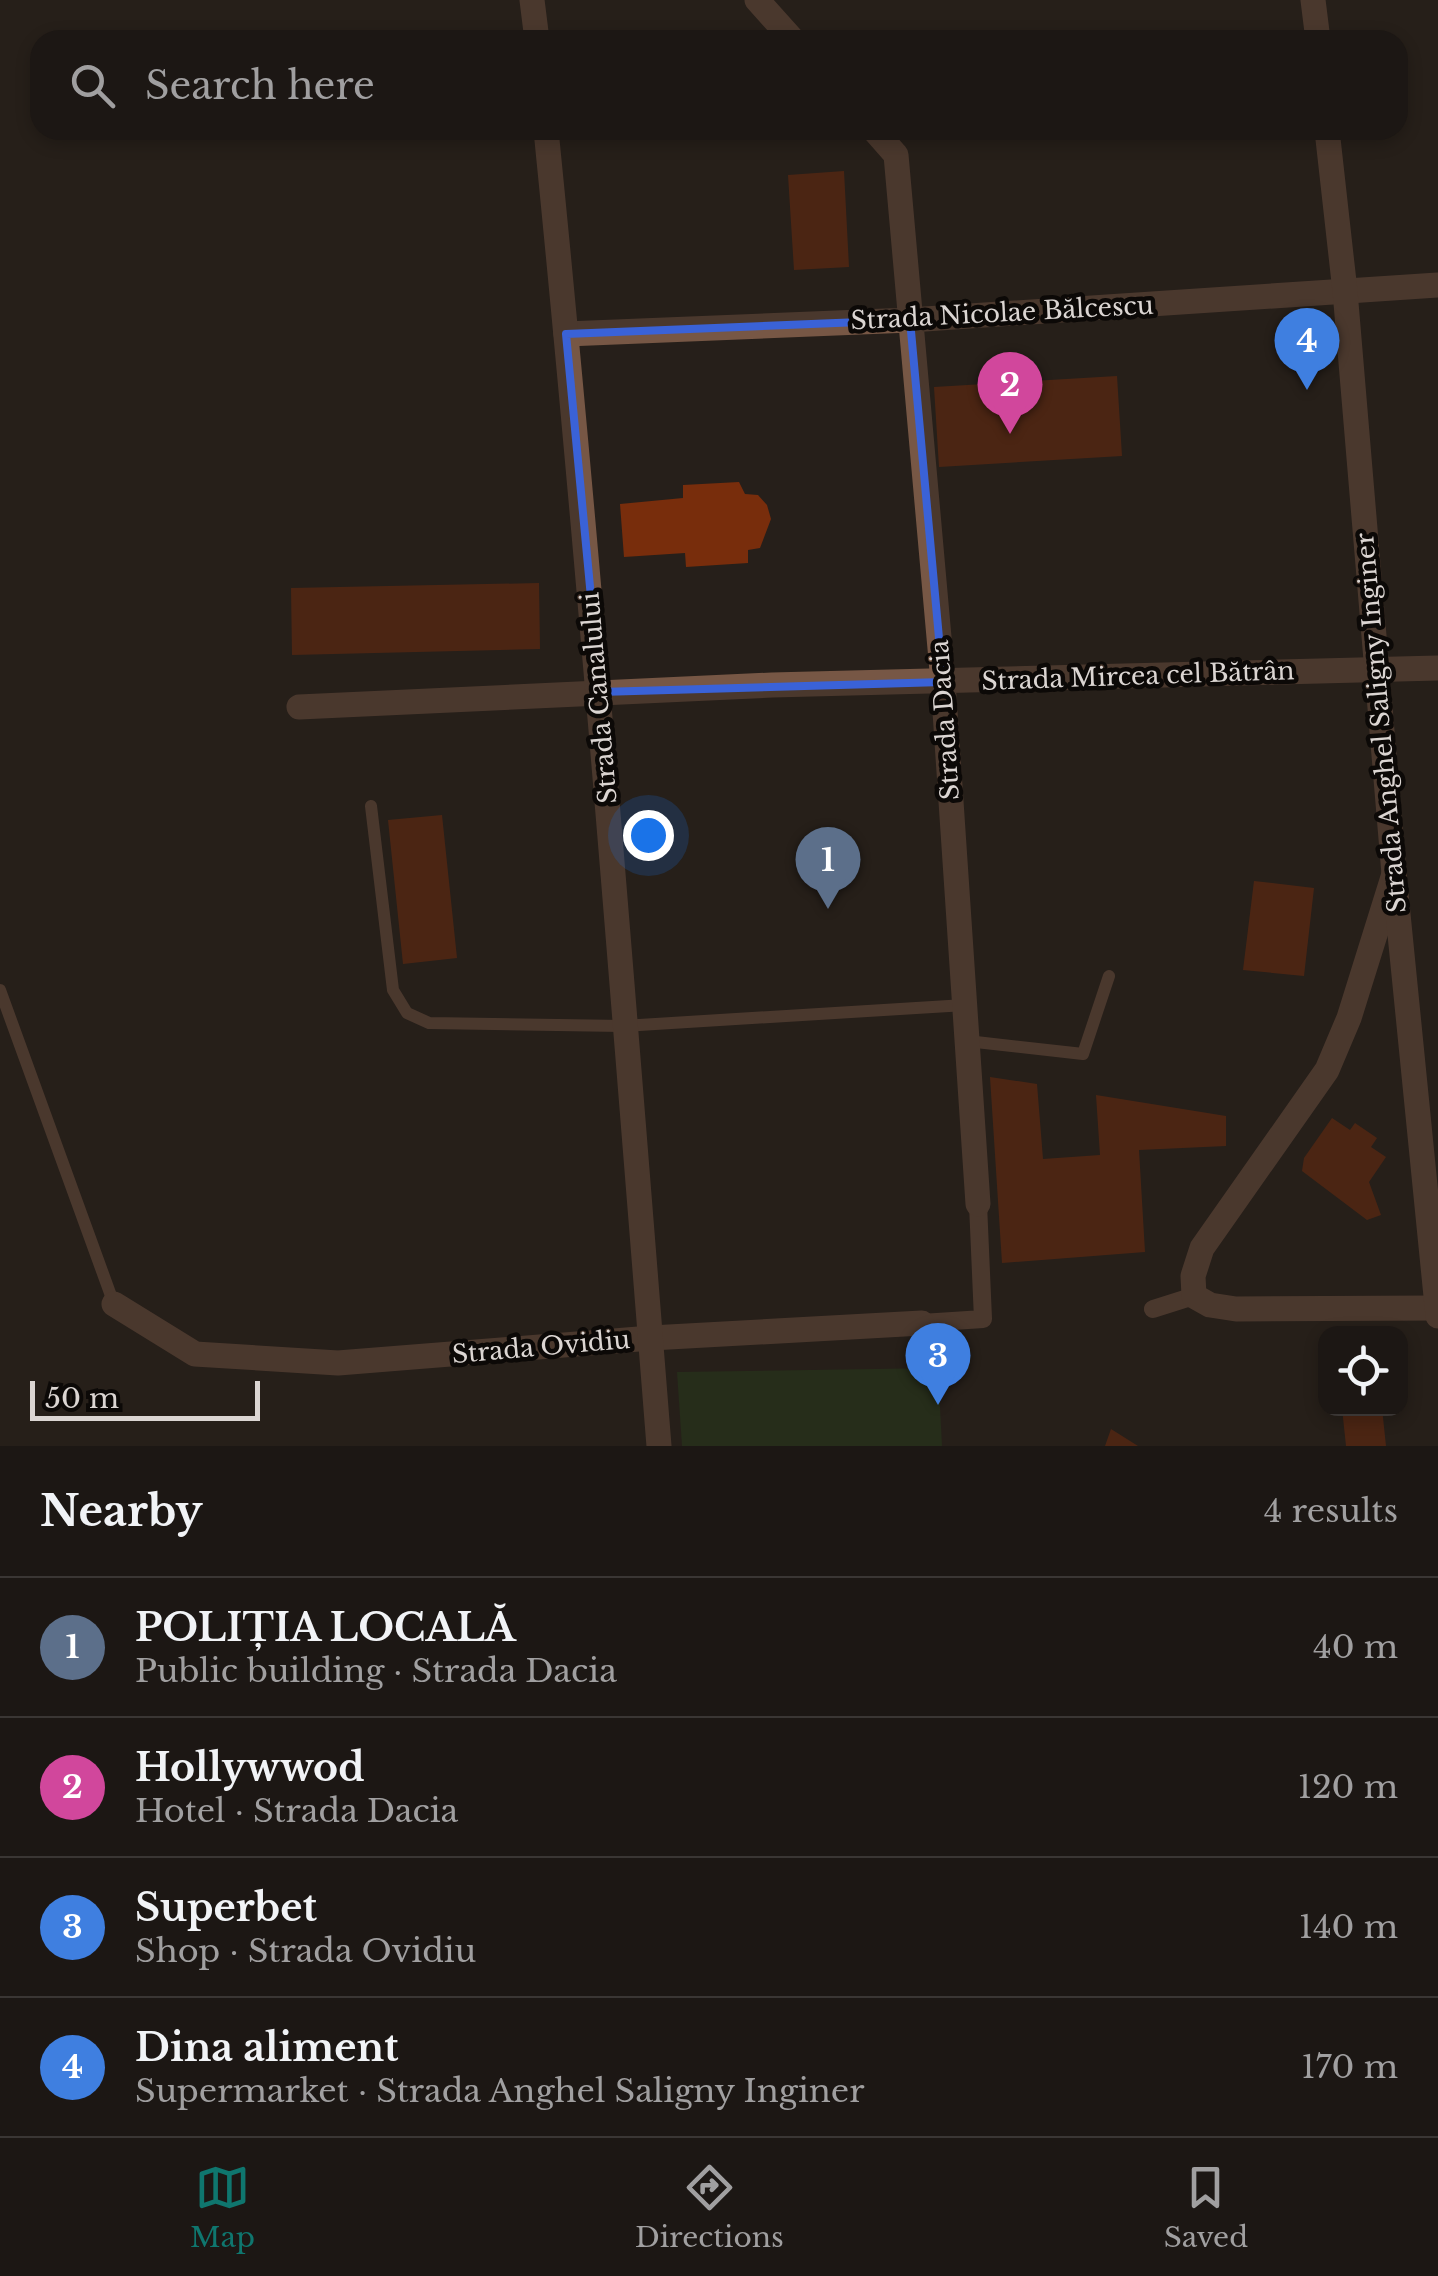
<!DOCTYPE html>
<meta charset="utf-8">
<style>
:root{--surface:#1c1714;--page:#25201d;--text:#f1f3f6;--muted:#a09fa0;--line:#3a3634;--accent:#0f766e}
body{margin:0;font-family:"Libre Baskerville",serif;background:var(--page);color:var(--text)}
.controls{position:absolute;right:30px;bottom:30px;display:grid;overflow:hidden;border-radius:20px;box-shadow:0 5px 15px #0003}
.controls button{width:90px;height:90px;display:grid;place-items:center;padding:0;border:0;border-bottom:2px solid var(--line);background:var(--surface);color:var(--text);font:50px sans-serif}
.scale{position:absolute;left:30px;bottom:25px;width:230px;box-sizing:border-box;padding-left:10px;border:5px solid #dbd5d2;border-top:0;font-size:28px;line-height:35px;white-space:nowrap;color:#dbd5d2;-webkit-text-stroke:8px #0c0907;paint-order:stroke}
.you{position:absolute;left:648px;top:835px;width:35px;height:35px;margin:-25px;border:8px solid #fff;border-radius:50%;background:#1a73e8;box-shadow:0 0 0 15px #1a73e833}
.badge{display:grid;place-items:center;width:65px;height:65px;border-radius:50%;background:var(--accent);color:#fff;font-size:32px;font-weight:700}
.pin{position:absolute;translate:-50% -82px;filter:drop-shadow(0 2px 5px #0008)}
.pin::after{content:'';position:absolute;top:52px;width:35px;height:30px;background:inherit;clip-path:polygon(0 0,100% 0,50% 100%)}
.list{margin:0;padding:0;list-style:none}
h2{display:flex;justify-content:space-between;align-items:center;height:130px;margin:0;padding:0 40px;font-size:42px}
h2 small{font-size:32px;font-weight:400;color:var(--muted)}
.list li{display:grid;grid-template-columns:65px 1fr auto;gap:30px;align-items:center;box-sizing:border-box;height:140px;padding:0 40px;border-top:2px solid var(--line)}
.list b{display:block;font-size:38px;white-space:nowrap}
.list p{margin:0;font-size:32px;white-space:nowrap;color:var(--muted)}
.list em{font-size:32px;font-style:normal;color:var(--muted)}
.icon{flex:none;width:55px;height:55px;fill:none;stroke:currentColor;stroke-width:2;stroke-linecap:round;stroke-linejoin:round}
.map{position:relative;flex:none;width:1438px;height:1446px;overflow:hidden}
.search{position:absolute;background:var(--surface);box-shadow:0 5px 15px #0003;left:30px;right:30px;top:30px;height:110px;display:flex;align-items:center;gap:25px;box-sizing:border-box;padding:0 35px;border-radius:30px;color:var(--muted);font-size:38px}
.sheet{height:690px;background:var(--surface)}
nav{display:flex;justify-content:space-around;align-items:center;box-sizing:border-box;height:140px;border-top:2px solid var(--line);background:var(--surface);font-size:28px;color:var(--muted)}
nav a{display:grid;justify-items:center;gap:5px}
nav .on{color:var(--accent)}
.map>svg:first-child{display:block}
.green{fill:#263f1b}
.building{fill:#782d0c}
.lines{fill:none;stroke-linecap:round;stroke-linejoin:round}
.service{stroke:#775745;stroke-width:12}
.pedestrian{stroke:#775745;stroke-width:18}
.minor{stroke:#775745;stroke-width:25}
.tertiary{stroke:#775745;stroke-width:25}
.marked{fill:none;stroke:#3a62d7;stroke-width:8;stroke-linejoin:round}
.labels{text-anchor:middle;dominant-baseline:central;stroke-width:9;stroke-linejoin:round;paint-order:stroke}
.street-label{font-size:25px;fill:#dbd5d2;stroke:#0c0907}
</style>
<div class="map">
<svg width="1438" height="1446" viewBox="0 0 1438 1446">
<rect width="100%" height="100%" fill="#261f1a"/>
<path class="green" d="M938,1368L942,1446H682L677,1372Z"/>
<path class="building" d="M844,171L849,267L794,270L788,175Z
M1117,376L1122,456L939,467L934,387Z
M739,482L745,494L758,495L767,505L771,519L760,548L748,550V563L686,567L685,553L624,557L620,504L683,498V485Z
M539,583L540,649L292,655L291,588Z
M442,815L457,958L403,964L388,820Z
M1254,881L1314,888L1304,976L1243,970Z
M990,1077L1037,1084L1043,1159L1100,1155L1096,1095L1226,1116V1146L1139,1150L1145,1252L1002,1263Z
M1332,1118L1350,1130L1355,1123L1377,1138L1371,1147L1386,1157L1369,1182L1381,1215L1367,1220L1302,1171L1304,1158Z
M1342,1408H1382L1386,1446H1346Z
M1111,1429L1138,1446H1105Z"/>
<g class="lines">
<path class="service" d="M371,806L393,990L407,1013L429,1023L623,1026L965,1005
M0,990L114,1304
M967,1041L1083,1054L1109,976"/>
<path class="pedestrian" d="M1153,1309L1194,1296
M922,1323L983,1319L978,1204"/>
<path class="minor" d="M757,0L793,40
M874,130L896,155L943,682L978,1204
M566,334L910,320L1438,285
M299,707L772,685L1438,668
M1394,874L1349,1018L1327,1070L1202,1248L1193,1276L1194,1296L1210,1305L1236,1309L1438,1308
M114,1304L195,1354L338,1363L651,1338L922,1323"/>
<path class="tertiary" d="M532,0L537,40
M1313,0L1318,40
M546,130C590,568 624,1007 659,1446
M1327,130L1345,291L1394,874L1438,1316"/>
</g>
<path d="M0 0H1438V1446H0ZM910,320L943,682L600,692L566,334Z" fill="#261f1a" fill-opacity=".55" fill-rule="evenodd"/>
<path class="marked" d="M910,320L943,682L600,692L566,334Z"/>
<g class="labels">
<g class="street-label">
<text transform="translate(1002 313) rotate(-3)">Strada Nicolae Bălcescu</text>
<text transform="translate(1138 676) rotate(-2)">Strada Mircea cel Bătrân</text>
<text transform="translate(599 698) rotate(-95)">Strada Canalului</text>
<text transform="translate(945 720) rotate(-94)">Strada Dacia</text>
<text transform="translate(1381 723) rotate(-95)">Strada Anghel Saligny Inginer</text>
<text transform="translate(541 1347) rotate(-5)">Strada Ovidiu</text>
</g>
</g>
</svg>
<div class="controls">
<button><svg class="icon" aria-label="locate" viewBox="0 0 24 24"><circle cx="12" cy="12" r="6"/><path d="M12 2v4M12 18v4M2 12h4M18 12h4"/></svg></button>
</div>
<div class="scale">50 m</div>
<div class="you"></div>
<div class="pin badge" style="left:828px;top:909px;background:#5c6f8a">1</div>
<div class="pin badge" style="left:1010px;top:434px;background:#d1479c">2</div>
<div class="pin badge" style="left:938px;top:1405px;background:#3f7fe0">3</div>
<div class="pin badge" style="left:1307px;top:390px;background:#3f7fe0">4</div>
<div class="search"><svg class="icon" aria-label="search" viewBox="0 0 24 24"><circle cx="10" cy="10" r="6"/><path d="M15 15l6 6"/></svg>Search here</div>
</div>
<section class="sheet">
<h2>Nearby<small>4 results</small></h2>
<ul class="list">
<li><span class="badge" style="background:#5c6f8a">1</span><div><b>POLIȚIA LOCALĂ</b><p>Public building · Strada Dacia</p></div><em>40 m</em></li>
<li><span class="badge" style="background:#d1479c">2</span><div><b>Hollywwod</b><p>Hotel · Strada Dacia</p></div><em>120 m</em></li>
<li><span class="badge" style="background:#3f7fe0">3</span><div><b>Superbet</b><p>Shop · Strada Ovidiu</p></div><em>140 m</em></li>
<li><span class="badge" style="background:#3f7fe0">4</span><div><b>Dina aliment</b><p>Supermarket · Strada Anghel Saligny Inginer</p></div><em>170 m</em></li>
</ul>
</section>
<nav>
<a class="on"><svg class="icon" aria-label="map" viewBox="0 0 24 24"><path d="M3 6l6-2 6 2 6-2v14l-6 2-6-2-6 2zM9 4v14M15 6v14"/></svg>Map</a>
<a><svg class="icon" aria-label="directions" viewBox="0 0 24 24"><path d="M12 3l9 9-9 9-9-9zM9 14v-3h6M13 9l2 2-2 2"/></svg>Directions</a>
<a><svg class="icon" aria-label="saved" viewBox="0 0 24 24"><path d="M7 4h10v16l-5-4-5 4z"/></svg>Saved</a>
</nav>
